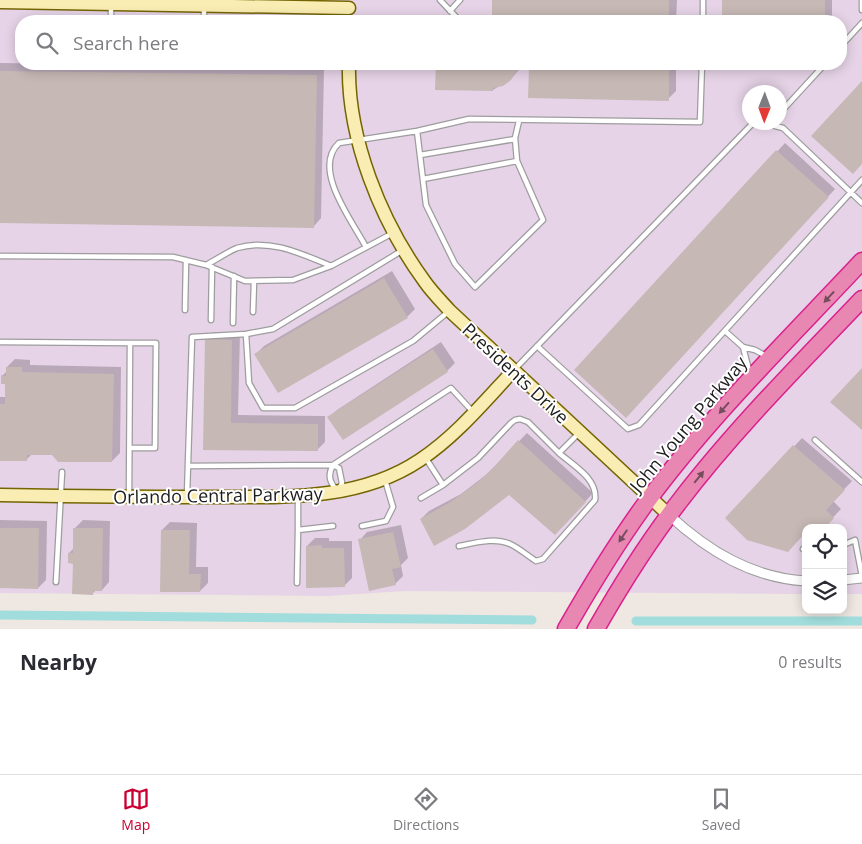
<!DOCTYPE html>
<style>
:root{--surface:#fff;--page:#f2f2f3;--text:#2b2b33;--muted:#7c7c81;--line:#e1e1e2;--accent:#c90031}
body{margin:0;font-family:"Open Sans",sans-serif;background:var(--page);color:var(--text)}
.controls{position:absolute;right:15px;bottom:15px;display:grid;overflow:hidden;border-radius:10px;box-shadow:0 2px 12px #0003}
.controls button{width:45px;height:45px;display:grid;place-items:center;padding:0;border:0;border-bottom:1px solid var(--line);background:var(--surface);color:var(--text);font:25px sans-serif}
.compass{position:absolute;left:742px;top:85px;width:45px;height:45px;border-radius:50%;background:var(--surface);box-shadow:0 2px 12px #0003;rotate:181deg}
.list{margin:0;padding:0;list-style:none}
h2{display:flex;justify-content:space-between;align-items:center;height:65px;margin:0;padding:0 20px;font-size:21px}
h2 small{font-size:16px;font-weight:400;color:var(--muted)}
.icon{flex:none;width:28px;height:28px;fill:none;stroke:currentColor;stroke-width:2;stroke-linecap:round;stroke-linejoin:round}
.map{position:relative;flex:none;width:862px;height:629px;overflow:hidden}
.search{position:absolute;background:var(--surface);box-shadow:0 2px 12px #0003;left:15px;right:15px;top:15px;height:55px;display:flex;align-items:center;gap:12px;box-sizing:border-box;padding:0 18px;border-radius:20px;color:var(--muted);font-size:19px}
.sheet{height:145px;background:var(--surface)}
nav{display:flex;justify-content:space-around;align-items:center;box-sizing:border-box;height:70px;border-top:1px solid var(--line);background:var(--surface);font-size:14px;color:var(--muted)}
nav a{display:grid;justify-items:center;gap:2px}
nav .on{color:var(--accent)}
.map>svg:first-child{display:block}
.industrial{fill:#e6d3e7;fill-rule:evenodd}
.shadow{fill:#0003}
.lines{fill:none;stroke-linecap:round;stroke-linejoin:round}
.canal{stroke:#a1dddc;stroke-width:9}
.building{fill:#c6b8b5}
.lane-casing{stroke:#9d9d9d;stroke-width:7}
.street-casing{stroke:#9d9d9d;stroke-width:11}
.secondary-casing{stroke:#746503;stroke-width:15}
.highway-casing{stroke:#db208e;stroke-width:19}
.lane{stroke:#fff;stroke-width:4.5}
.street{stroke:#fff;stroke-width:9}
.secondary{stroke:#faedb3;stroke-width:12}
.highway{stroke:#e887b1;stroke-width:16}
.oneway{fill:#784c5f}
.labels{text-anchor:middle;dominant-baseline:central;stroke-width:4;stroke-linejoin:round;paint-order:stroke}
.street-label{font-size:18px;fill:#1c1c1c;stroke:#fff}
</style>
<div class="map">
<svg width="862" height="629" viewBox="0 0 862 629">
<rect width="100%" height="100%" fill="#eee7e2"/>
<path class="industrial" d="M0,0H862V594H843V528H806V594L405,591L327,596L0,593ZM21,21H841V64H21ZM750,92H780V122H750Z"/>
<path class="shadow" d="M493,0H677L676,21H493Z
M723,0H832V21H723Z
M0,63L324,68L321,218L314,226L0,222Z
M437,64H676V91L668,99L530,66H522L511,79L493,90L437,89Z
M785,143L835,189L634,408L576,370Z
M392,271L415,309L407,317L256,354L264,346Z
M214,332L240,333L238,415L325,416V442L317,450L204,449L206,340Z
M441,342L455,363L447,371L343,439L329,417L337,410Z
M15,359L30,360V365L121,367L120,453L112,461L52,454H32L27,459H0V397H6V383L2,376L7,371V367Z
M527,433L593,493L563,526L510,493L421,519L429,511L461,494L487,474Z
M802,438L852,481L833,501L841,509L823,528L727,518Z
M0,520L47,521L46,580L38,588L0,587Z
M83,520L110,521L109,582L102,590H96L93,593L69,553L74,548L75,528Z
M170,522L197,523L196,567H208V583L200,591L162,590V530Z
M401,525L408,558L401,565L403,576L395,584L360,540L367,532Z
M315,538H329V541H352V578L344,586L307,546Z"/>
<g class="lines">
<path class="canal" d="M0,615L532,620
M636,621H862"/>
</g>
<path class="building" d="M492,0H669V21H492Z
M722,0H825V21H722Z
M436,64H669V101L528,98L529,67H519L511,80L503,86L493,88V91L435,90Z
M0,71L317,75L314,228L0,223Z
M862,81V164L853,174L811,136Z
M776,150L829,197L626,418L574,370Z
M384,278L408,318L278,393L254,354Z
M205,339L232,340L231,423L318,424V451L203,450Z
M433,349L448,372L343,440L327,417Z
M6,367H22V372L114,374L112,462H58L52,455H27V461H0V404H5V384H1V375L6,376Z
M862,368V430L830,402Z
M518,440L586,502L555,535L509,495L465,529L434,546L420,519L452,501L478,482L494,467Z
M793,445L845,490L826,510L834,518L825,528H806V532L788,552L747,540L725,518Z
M0,528H39L38,589L0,588Z
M73,528H103L102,591H93V595L72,594L73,564L68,563V553H73Z
M161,530H190L189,574H201L200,592H160Z
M393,532L401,567L392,569L396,585L369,591L358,539Z
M322,545V548H344L345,587L306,588V546Z"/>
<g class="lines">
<g class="lane-casing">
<path id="lane" d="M440,0L459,20
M862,0V10
M450,11L460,0
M111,21V5
M204,21V7
M703,21V0
M841,46L862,23
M334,64L347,65
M780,113L825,64
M759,122L783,128L862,203
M417,131L426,205L455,264L475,287L543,220L517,161L515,138L519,121
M420,155L515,139
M423,179L517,161
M366,247C353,222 311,169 339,143L417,131L469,119L700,122L702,64
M0,256L173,257L206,265L245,281L293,280L331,266L393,233
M206,265C216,260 227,252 237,248C270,238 302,254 331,266
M185,310L186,260
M253,312L254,281
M211,320L212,267
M233,323L234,276
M725,331L743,347L755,350L768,357
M246,334L249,383L263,408H295L413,341L448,312
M0,342L130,343
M537,346L628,429L639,425L862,180
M743,347L750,374
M514,370L754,122
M815,440L862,482
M425,457L443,485L478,458L511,423L515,420L520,419L528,422L559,453
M333,465L339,468L342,483L338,492C330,483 327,476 333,465Z
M188,466L333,465L451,388L473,412
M187,495L192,337L246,334L273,329L403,250
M129,496L130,343H156L155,448H130
M298,497V530L333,526
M421,498L443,485
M362,526L386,521L393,507L385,480
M843,545L855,540L862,576
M459,546C475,543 494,537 510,544C519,548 528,556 536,561L543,559L595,500C598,479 574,466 559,453L579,433
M803,549L806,550
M56,582L62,472
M297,583L298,530"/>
</g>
<g class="street-casing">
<path id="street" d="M669,515C708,551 752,578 806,581
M843,580L862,578"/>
</g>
<g class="secondary-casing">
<path id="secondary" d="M0,2L349,8
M349,64C347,138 381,222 425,282C432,292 441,301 450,311L669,515
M0,495C64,496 129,497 193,497C270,496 353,505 420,460C456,436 484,402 513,371"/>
</g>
<g class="highway-casing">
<path id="highway" d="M566,629C590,587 615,546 643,507C708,418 787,341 862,261
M596,629C621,585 648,542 679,502C734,430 799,365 862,299"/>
</g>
<use href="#lane" class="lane"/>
<use href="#street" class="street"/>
<use href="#secondary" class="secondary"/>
<use href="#highway" class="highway"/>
</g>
<defs><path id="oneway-solid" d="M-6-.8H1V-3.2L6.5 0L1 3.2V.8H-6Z" transform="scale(1.25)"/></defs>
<g class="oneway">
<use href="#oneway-solid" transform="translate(829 297) rotate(133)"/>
<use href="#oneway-solid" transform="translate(724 408) rotate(132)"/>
<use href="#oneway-solid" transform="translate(699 477) rotate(-51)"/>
<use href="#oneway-solid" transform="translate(623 536) rotate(124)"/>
</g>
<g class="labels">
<g class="street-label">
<text transform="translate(516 373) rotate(43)">Presidents Drive</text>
<text transform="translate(688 424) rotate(-50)">John Young Parkway</text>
<text transform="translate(218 495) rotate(-1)">Orlando Central Parkway</text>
</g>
</g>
</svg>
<div class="controls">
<button><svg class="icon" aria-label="locate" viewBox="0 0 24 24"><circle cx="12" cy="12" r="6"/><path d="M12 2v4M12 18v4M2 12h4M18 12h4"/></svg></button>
<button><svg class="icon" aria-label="layers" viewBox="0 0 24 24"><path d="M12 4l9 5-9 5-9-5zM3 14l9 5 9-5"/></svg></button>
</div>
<svg class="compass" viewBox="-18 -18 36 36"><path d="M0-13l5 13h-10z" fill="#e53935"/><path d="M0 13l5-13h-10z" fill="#7c7c81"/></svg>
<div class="search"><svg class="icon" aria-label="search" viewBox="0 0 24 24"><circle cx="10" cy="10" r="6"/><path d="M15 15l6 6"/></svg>Search here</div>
</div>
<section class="sheet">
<h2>Nearby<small>0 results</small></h2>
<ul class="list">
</ul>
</section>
<nav>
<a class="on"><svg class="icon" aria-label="map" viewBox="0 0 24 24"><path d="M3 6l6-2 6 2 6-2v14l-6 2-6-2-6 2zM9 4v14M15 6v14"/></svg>Map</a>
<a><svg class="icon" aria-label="directions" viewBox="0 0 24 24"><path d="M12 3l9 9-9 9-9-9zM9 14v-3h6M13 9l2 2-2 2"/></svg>Directions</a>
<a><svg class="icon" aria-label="saved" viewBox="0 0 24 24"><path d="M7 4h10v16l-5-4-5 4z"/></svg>Saved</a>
</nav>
